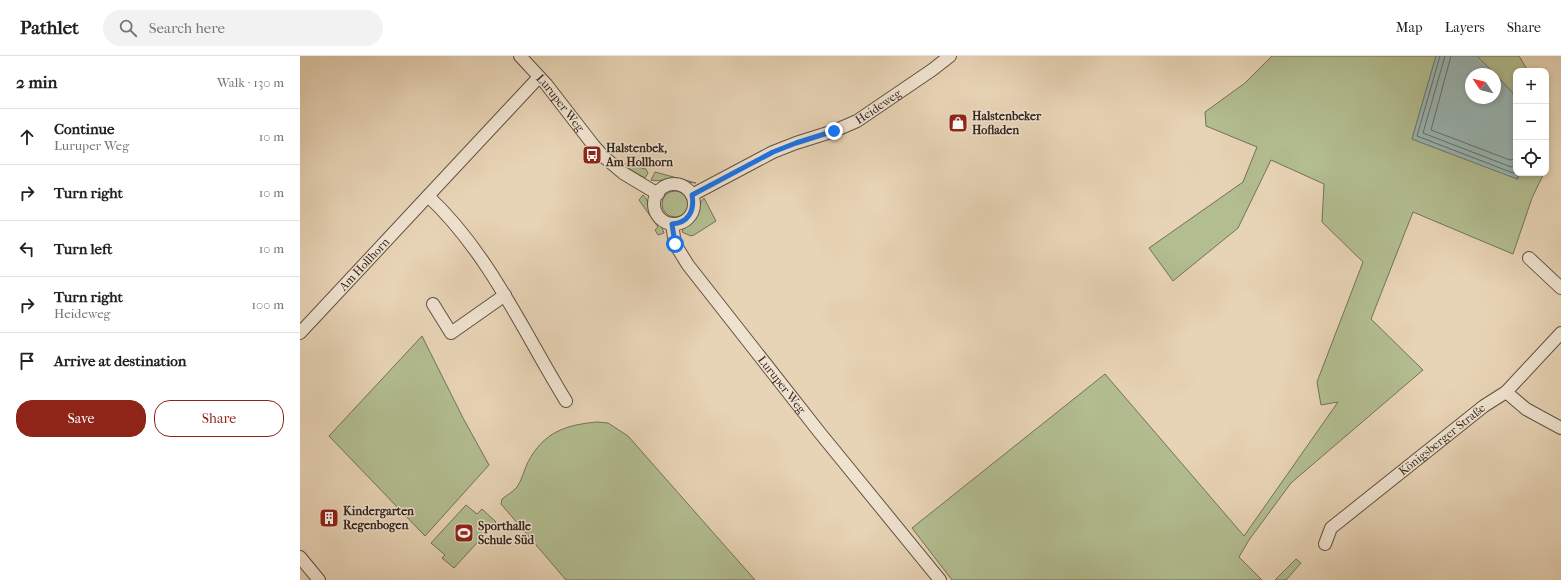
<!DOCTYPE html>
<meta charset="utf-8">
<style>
:root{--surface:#fff;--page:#f2f2f2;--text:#202124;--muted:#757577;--line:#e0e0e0;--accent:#8f2418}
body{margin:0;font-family:"IM FELL French Canon",serif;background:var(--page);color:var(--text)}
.controls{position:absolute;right:12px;top:12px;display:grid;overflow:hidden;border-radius:8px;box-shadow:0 2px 6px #0003}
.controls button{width:36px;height:36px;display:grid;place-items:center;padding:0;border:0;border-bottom:1px solid var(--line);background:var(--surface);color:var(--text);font:20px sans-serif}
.compass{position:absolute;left:1165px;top:12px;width:36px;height:36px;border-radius:50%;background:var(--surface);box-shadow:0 2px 6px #0003;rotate:305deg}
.stop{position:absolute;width:12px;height:12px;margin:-9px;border:3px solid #1a73e8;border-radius:50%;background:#fff}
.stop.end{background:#1a73e8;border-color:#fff;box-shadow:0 1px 4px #0008}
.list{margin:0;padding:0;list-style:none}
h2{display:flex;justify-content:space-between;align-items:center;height:52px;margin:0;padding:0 16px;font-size:17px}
h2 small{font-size:13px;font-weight:400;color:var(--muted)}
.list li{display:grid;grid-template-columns:26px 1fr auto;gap:12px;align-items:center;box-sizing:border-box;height:56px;padding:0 16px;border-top:1px solid var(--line)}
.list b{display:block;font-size:15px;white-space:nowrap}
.list p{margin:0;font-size:13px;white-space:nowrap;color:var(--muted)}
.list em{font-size:13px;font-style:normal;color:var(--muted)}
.actions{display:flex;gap:8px;padding:12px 16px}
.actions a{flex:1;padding:9px 0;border:1px solid var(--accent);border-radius:16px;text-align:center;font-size:14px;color:var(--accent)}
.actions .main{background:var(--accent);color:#fff}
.icon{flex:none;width:22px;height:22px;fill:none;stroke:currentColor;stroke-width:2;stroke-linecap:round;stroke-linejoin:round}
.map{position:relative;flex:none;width:1261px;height:524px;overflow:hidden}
header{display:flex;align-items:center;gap:24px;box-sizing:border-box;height:56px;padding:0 20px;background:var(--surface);border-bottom:1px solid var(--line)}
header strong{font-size:19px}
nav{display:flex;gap:22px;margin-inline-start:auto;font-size:14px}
.search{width:280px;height:36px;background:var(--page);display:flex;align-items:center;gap:10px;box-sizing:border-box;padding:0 14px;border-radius:22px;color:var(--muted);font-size:15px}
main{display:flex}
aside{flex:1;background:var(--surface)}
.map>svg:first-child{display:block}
.green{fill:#b2bd90;stroke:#737258}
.water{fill:#98b6b4;stroke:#707c78}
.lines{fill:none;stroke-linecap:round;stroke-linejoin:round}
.shore{stroke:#666e6a;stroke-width:1}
.minor-casing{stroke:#615144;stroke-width:14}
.minor{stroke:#efe2cf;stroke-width:12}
.route{stroke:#1a73e8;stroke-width:5}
.labels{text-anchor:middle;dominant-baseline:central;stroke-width:3;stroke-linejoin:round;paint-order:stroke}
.street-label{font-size:12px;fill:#34261f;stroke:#efe2cf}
.poi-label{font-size:12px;font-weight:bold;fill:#34261f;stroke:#efe2cf;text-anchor:start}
</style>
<header>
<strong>Pathlet</strong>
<div class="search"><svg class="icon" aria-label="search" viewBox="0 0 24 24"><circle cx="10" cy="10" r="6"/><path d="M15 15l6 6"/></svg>Search here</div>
<nav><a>Map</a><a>Layers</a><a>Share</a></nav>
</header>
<main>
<aside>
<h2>2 min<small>Walk · 130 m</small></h2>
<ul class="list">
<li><svg class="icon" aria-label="ahead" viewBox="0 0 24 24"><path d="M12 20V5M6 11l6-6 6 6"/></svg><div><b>Continue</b><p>Luruper Weg</p></div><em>10 m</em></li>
<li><svg class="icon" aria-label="right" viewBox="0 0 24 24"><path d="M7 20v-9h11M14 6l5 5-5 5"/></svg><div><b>Turn right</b></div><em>10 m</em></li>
<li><svg class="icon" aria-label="left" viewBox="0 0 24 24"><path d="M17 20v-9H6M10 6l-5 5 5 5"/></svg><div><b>Turn left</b></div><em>10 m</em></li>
<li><svg class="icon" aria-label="right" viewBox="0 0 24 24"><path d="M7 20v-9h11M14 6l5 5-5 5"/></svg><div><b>Turn right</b><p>Heideweg</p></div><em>100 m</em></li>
<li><svg class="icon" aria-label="arrive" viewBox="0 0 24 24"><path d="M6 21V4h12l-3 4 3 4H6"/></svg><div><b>Arrive at destination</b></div></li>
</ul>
<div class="actions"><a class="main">Save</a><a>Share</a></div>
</aside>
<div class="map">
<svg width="1261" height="524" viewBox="0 0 1261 524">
<rect width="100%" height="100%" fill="#e7d3b5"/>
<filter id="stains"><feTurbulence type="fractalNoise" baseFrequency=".005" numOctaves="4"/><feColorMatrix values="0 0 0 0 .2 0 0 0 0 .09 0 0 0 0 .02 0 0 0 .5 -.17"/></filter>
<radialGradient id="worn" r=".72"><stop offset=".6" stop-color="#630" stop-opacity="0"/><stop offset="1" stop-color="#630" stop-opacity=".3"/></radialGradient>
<path class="green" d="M972,0H1136L1112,83L1218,123L1219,117H1244L1232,142L1213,198L1113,156L1071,263L1123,314L991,427L949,484L939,501L962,524H652L612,472L805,318L944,480L1038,346L1021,349L1017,326L1063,206L1022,166L1024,128L971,104L938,172L873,225L849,192L943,126L957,91L906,70L905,56L945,27Z
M1177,0H1219L1228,15H1216V58L1213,37Z
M321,107L346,113L348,117L345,122L321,108Z
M355,116L396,127C388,127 381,123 373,123C365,123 359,126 351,124Z
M362 148a13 13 0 1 1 26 0a13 13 0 1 1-26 0Z
M343,139C349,145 348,150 351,157C355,165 362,169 364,177L358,179L355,174L358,171L339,144Z
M404,142L416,165L394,179L391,180L382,176C384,169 390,166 394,160C398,154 399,147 404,142Z
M122,280L163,362L189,409L125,480L29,380Z
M297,366L308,367L328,380L455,524H266L201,448L202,443C207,439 213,436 217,431C222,424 224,414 228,406C244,376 265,369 297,366Z
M166,449L177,458L182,453L196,466L154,512L142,502L145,499L131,487Z
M996,503L1001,507L986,524H975Z"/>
<path class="water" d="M1136,0H1177L1195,18H1171V42H1195V18L1213,37L1216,58V117H1219L1217,123L1112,83Z"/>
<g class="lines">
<path class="shore" d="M1140,0L1117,80L1213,117L1216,115
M1145,0L1123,77L1211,111L1216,109
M1151,0L1131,74L1210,104L1216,103"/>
<g class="minor-casing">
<g id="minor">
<path id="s1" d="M220,0L246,28L294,90L304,101L323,117L358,138"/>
<circle cx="374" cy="148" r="20"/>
<path id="s2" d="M392,139L473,96L496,87L534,75L557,65L632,14L650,0"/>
<path d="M128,140C189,197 223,275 266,345"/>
<path id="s3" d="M372,168L375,188L388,209L520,377L640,524"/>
<path d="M1229,202L1261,232"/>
<path d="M133,248L151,277L205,239"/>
<path id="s4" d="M0,277L239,21"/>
<path d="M1206,336L1226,353L1261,372"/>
<path id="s5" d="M1025,488L1031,472L1184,350L1206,336L1261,277"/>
<path d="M0,501L19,524"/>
</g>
</g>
<use href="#minor" class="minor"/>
</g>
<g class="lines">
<path class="route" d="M375,188L372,168C388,167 395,155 392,139L473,96L496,87L534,75"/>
</g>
<defs>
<g id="shop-square" transform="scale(1)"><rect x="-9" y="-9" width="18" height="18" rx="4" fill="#8f2418" stroke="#efe2cf"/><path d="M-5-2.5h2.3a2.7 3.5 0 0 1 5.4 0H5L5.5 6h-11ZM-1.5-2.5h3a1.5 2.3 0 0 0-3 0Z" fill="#fff"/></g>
<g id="bus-square" transform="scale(1)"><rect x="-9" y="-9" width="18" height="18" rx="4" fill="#8f2418" stroke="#efe2cf"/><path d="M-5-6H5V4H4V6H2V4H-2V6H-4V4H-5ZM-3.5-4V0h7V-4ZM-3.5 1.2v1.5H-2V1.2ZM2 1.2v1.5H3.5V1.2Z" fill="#fff"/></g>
<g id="building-square" transform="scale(1)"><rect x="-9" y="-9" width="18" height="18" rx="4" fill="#8f2418" stroke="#efe2cf"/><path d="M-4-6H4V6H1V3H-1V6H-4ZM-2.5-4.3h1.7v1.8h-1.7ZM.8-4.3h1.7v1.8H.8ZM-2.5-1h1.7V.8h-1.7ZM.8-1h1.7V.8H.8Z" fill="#fff"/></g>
<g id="stadium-square" transform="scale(1)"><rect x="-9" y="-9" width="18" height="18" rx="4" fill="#8f2418" stroke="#efe2cf"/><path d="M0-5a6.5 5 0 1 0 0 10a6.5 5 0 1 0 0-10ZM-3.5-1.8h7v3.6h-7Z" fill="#fff"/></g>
</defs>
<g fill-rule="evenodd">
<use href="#shop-square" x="658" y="67"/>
<use href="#bus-square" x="292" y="99"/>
<use href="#building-square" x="29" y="462"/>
<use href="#stadium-square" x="164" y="477"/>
</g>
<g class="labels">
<g class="street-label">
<text stroke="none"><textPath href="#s1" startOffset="62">Luruper Weg</textPath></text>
<text stroke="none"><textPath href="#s2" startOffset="207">Heideweg</textPath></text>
<text stroke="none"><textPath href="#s4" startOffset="94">Am Hollhorn</textPath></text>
<text stroke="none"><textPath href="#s3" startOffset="197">Luruper Weg</textPath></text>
<text stroke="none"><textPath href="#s5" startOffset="159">Königsberger Straße</textPath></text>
</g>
<g class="poi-label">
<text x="672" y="60">Halstenbeker<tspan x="672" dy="14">Hofladen</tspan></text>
<text x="306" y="92">Halstenbek,<tspan x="306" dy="14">Am Hollhorn</tspan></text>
<text x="43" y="455">Kindergarten<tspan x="43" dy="14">Regenbogen</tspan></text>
<text x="178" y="470">Sporthalle<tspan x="178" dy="14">Schule Süd</tspan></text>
</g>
</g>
<rect width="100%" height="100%" filter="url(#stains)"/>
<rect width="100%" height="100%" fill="url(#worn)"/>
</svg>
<div class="controls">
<button>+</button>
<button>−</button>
<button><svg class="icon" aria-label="locate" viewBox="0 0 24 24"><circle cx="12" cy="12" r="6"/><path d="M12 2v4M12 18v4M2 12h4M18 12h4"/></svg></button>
</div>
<svg class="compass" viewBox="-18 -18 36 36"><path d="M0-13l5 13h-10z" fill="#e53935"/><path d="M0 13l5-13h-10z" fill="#757577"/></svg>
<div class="stop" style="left:375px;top:188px"></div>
<div class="stop end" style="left:534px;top:75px"></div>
</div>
</main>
